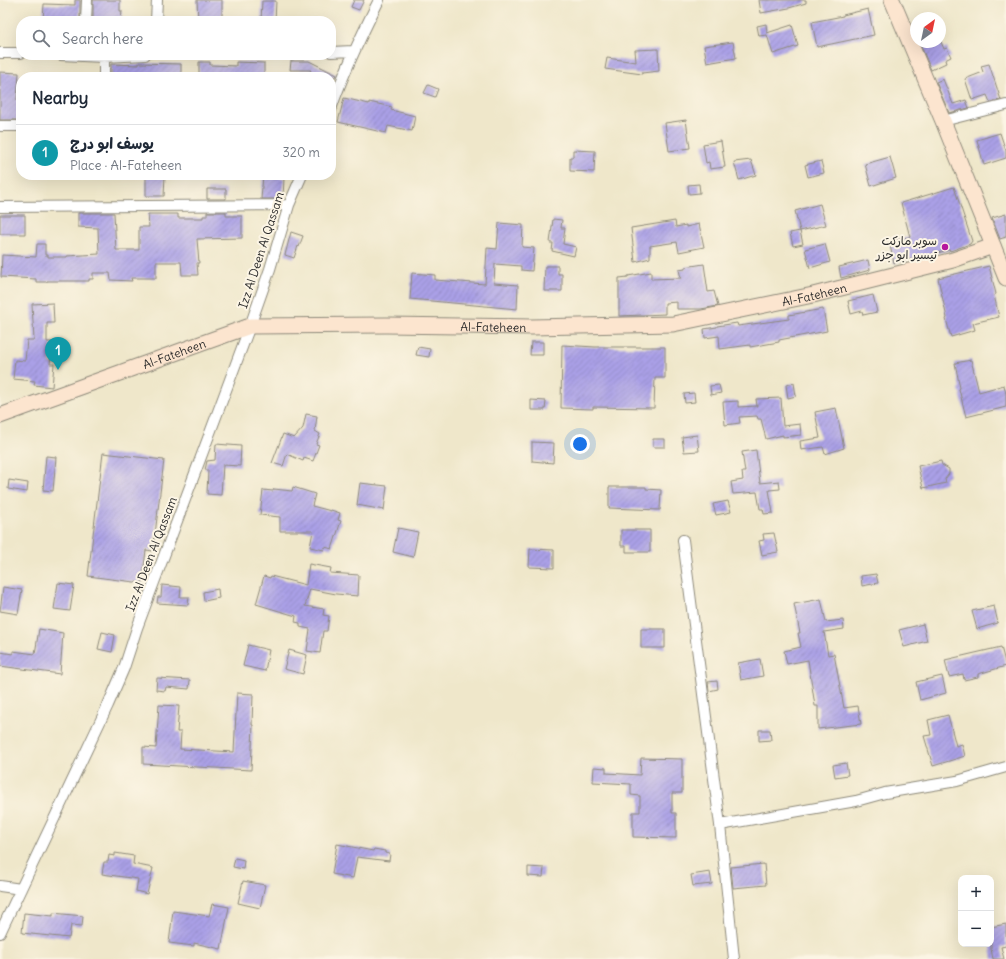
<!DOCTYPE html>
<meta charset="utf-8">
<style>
:root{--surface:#fff;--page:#f6f6f7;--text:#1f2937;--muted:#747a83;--line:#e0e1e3;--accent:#b5179e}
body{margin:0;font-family:Delius,"Playpen Sans Arabic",sans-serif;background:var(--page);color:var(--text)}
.controls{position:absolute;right:12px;bottom:12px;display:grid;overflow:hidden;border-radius:8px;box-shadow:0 4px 16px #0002}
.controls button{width:36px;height:36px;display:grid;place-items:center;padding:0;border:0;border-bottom:1px solid var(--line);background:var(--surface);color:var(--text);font:20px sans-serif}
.compass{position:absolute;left:910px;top:12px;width:36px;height:36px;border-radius:50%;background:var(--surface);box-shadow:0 4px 16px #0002;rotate:33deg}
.you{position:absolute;left:580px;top:444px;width:14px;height:14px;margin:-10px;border:3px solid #fff;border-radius:50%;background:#1a73e8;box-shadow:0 0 0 6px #1a73e833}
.badge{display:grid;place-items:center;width:26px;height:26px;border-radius:50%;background:var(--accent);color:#fff;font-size:13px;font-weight:700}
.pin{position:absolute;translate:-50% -33px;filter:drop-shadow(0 1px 2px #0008)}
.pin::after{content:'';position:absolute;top:21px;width:14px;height:12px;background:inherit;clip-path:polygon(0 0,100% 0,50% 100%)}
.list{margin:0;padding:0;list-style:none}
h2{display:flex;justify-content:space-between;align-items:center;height:52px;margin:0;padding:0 16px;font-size:17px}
h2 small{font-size:13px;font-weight:400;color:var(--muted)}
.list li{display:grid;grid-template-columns:26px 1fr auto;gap:12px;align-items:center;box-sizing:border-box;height:56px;padding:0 16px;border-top:1px solid var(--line)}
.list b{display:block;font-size:15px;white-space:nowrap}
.list p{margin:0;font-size:13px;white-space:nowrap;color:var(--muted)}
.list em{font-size:13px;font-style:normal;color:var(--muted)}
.icon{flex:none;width:22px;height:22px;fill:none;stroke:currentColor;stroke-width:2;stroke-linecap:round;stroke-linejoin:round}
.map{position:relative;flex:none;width:1006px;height:959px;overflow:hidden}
.search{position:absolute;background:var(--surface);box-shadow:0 4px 16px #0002;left:16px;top:16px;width:320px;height:44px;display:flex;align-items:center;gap:10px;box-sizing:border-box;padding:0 14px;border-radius:16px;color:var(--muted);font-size:15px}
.panel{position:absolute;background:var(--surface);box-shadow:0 4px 16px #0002;left:16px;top:72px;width:320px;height:108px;border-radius:16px}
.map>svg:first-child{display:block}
.building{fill:url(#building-hatch)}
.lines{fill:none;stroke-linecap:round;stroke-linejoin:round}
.street-casing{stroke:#8d897a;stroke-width:12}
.secondary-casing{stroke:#8d897a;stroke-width:17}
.street{stroke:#fff;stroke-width:10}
.secondary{stroke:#fce5cf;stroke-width:15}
.poi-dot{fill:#b5179e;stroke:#fcf5e5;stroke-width:1.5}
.labels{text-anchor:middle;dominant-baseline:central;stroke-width:4;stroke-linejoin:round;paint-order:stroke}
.poi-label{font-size:12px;fill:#2b2b2b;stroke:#fcf5e5;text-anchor:end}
.street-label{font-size:12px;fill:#2b2b2b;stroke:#fcf5e5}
</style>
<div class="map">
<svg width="1006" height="959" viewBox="0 0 1006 959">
<defs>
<pattern id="building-hatch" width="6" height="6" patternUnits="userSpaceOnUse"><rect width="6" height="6" fill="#aaa0e7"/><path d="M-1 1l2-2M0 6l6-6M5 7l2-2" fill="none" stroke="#8b83bb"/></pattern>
</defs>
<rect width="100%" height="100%" fill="#fcf5e5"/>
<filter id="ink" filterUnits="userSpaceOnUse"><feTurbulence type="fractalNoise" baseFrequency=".025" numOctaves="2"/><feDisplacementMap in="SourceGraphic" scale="8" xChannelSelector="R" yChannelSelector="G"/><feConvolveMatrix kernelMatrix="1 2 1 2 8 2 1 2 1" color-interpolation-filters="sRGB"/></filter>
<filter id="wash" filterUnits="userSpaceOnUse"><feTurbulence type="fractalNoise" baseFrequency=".012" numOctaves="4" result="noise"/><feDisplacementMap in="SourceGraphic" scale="16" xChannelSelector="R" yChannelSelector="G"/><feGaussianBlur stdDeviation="0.9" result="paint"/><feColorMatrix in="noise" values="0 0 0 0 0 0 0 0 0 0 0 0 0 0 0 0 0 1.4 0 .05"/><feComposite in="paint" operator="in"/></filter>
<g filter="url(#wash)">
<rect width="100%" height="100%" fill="#efe7ca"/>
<g id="blocks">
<path class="building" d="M75,0H80V21H43L44,4L75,5Z
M93,0H120V11H122L121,21H93Z
M197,0H222V17H216V21H198Z
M354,0H364L359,10L351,7Z
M759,0H806V3L789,8L761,13Z
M262,1H276L275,21H261Z
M868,9L874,35L817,47L812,22L843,16V15Z
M766,24L767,33L792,25L798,46L773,54L767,35L759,36L757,26Z
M733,42L736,58L707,63L704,46Z
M930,42H941L944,49L947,48L951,57L945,60L946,63L931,70L921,46Z
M658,49L659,71L642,73V74L605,69L607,58L636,62L635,50Z
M291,61H309L337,75L336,77H307L311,70H290Z
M199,62H210V65L236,66V62L264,63V77H199Z
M139,63L181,64V77H111V64L139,65Z
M989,64L1001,100L990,102L987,95L972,100L965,79L983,72L981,66Z
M0,72L19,73L17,100H19V113H21V120H0Z
M943,79L953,104L966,100L969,108L949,113L936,82Z
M428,85L438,89L435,97L424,93Z
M344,98L369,104V102L392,107L391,110L415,116L412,131L388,126L386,133L338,122Z
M686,120L690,148L669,151L665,123Z
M1000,133L1006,151V158L984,165L977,140Z
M721,141L725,167L710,169L709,162L706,163L703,144Z
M573,150L595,151L594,172L570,171V157H573Z
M890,157L896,178L871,186L865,164Z
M751,160L756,175L739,180L734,162Z
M821,161L824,173L808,177L805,165Z
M146,175H165L164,196H146Z
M263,175H276V177L284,178L283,199H261Z
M699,184L700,193L689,194L688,185Z
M954,187L972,241L970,244L950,251V250L894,263L889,241L910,237L901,203Z
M207,189H226V199H207Z
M820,204L826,225L800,231L795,211Z
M207,212H226V216H242V238L197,239L199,263H197L198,275H182L181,262H156V278H131L132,281L111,280L110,273H93V279H89V281H47V282H36V279L1,277L2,255L36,257L37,244H45V255H48V257H67V256L99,254L98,228L78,227V213H114L116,250H139V227H149L148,214H178V218H203V216H207Z
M1006,214V237L1000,239L992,218Z
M0,215H25V234H0Z
M553,219L562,220L561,228H565L563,244L576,247L574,256L552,251L553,243H550Z
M675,221L676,227L686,225V227L699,224L704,247L679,252L677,242L650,246V258L635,262L631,228Z
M499,223L523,225L522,247L534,248L532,271L521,270V266L495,264L494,283L518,285L517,309L410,299L412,273L435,275V280L485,284L487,248L497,249Z
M800,231L803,244L793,246L790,233Z
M291,232L303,236L299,247L298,246L294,258L285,255Z
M825,244L830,262L810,268L805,249Z
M868,260L870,270L841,278L839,267Z
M704,264L708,292L714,291L718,306L701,309H677V302L665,303V314L619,316V278L628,277V276L651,272V279L681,278L679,270L685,269V267Z
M545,266H558V274H562V291H544Z
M989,266L996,294L994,295L999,317L973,323L975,330L951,337L946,319L947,318L938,278Z
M873,295L877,312L863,315L862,311L851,314L848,301Z
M53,303L54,323H47V342H52L50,364H54L52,387L34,385L35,381L13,379L15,360L25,361L27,340H34L32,304Z
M823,309L827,331L779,340V342L750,347V345L720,349L719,336L705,338L704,329L717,327V326L737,323L738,326L789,319V315Z
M531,342H543V355H530Z
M562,345L595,347H665V378H655L654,408L593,407V409L561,408Z
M418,347L430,349L429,357L416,355Z
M971,360L979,392L1004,385L1006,394V407L966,417L959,389L960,388L955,363Z
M794,383L796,396L788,398L786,385Z
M719,385L721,393L711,395L710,386Z
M694,393L695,402L685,403L684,394Z
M781,398L783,426L800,424L801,435L783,437V435L766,439L761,419H758L757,416L739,417L740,423L725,425L723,402L738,401V407L757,406L756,399Z
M531,400L546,401L545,410H531Z
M836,408L844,448L825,454L823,447L801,450L800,441L820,438L815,412Z
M306,414L317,416L315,431L320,434L316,444L319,445L313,461L304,458L303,461L287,454L283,466L272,463L283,434L294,438L303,428Z
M697,435L699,451L684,452L682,437Z
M653,439H665V447H653Z
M532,442L554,443L553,463L532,461Z
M216,444L241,446L240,466L223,465L221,495L207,494L208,470H205L207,461L215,460Z
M756,450L760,483L779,481L780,489L769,490L773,513L764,514L763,509H760L757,492L733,494L731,482L743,480L742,472H745L742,452Z
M103,453L164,460L153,551L146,550L142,583L88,576Z
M46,456L56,457L53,491L43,490Z
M941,461L942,465L949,469V474L945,479L946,483L923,488L918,466Z
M9,480L28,483L27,492L8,489Z
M360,483L387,486L384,510L357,505Z
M293,487L315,494L312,506L331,511V510L340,513L338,520L341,521L332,549L325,547L324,550L310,547L313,531H280V517L260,515L263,490L273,491L274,489L292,491Z
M609,487H646V489L661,490L660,510L609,508Z
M728,501L731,512L716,515L713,504Z
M398,528L418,532L413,557L393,552Z
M621,530H650V552H626V546H621Z
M774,533L778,552L762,555L759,541L764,540L763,534Z
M530,549L554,550V568L529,567Z
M309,564L331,568L330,573L359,575L358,596L336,594L310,589L305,606L324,609L323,615L329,616L327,631H323L320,653L307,651L310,629L300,627V623L295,622L296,616L256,604L264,576L270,578L271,576L306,585Z
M876,574L878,583L862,586L861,576Z
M58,583L74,585L70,611L54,609Z
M162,585L181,587L180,597H189L188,605L157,603L158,597H161Z
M3,587L22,590L18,614L0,611Z
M218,589L219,598L204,601L203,592Z
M821,599L826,622L843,620L844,629L824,632L828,655L834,654L844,708L858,706L861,724L818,729V706H815L808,660L787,664L784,651L801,647L798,633H800L794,604Z
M994,606L998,623L977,629L972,611Z
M923,624L927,641L904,647L899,630Z
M39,629L63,633L60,674L0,666V652L13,654V651L35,654Z
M641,629H665V648H641Z
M102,632L115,635L112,652L98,649Z
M248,645L269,650L265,671L243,666Z
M1001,647L1006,666L978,674V677L964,680L963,674L949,677L945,660Z
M289,650L307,655L303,674L284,669Z
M760,659L763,676L741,680L738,663Z
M942,676L946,693L920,700L916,682Z
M157,678L190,680L189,689L166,687L165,691L156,690Z
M717,681L718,689L709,691L708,682Z
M237,693L253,694L252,725H253L251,770L143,764V747L156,748L159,705L179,706L177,732H181L180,749L234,752Z
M948,715L956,746L962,744L965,756L933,766L924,736L931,735L928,720Z
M759,730H770L771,740L759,741Z
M641,758L682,759V793H672V813H676V838L633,837V812H640V796L631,795V784L593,782L594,767L606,768V773L640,775Z
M846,763L848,775L835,777L833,765Z
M337,844L373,851L374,849L385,851V853L390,854L389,861L357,857L353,878L332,874Z
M115,853L134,856L133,864L153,868L147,894L136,891L138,879L102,874L104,862H108L109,855L115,856Z
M235,858L244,860L243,869L233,867Z
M764,864L766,885L733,888L731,867Z
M528,867L544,868L543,877L528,876Z
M710,872L712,884L693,886L691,875Z
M243,881L265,885L260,908L238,903Z
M212,904L229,907L221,949L194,943V946L169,943L173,911L209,916Z
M24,913L53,916V913L83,916L82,926L71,925L69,938L22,933Z
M1006,924V946L1001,947L1004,959H993L991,949V927Z"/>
</g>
</g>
<g filter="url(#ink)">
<use href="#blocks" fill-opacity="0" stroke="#8d897a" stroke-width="1"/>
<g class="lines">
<g class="street-casing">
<path id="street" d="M86,21L87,0
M156,21L157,0
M331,52L353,51
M0,53H21
M61,55L104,57L145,55
M104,77V57
M331,109C344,71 361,36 379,0
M943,121L1006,105
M0,126H21
M0,207L289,205
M683,540L720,825L734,959
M720,825L856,801L885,793L957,781L1006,767
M0,886L21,889
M0,933L108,705L124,668L137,628L250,326L270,269L289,205L302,175"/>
</g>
<g class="secondary-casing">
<g id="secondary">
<path d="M892,0L943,121L1006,278"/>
<path id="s1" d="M0,416L250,326L386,325L532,327L673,324L813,295L953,260L993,246"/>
</g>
</g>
<use href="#street" class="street"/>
<use href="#secondary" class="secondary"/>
</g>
</g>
<circle class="poi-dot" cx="945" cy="247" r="4"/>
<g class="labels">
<g class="poi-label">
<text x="937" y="240">سوبر ماركت<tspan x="937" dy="14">تيسير ابو جزر</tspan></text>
</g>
<g class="street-label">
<text transform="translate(261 250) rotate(-72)">Izz Al Deen Al Qassam</text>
<text stroke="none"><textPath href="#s1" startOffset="833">Al-Fateheen</textPath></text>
<text stroke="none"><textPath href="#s1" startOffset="509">Al-Fateheen</textPath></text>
<text stroke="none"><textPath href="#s1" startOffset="185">Al-Fateheen</textPath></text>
<text transform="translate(151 554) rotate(-69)">Izz Al Deen Al Qassam</text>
</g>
</g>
</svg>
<div class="controls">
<button>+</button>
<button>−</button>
</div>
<svg class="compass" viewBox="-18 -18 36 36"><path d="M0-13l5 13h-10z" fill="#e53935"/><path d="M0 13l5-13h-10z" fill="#747a83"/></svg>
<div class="you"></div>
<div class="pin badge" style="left:58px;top:370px;background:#0f9aa8">1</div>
<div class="search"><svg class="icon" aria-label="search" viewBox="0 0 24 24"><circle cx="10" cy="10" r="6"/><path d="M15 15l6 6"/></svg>Search here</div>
<section class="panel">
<h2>Nearby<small></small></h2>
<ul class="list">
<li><span class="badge" style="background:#0f9aa8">1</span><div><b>يوسف ابو درج</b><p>Place · Al-Fateheen</p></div><em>320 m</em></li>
</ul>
</section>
</div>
